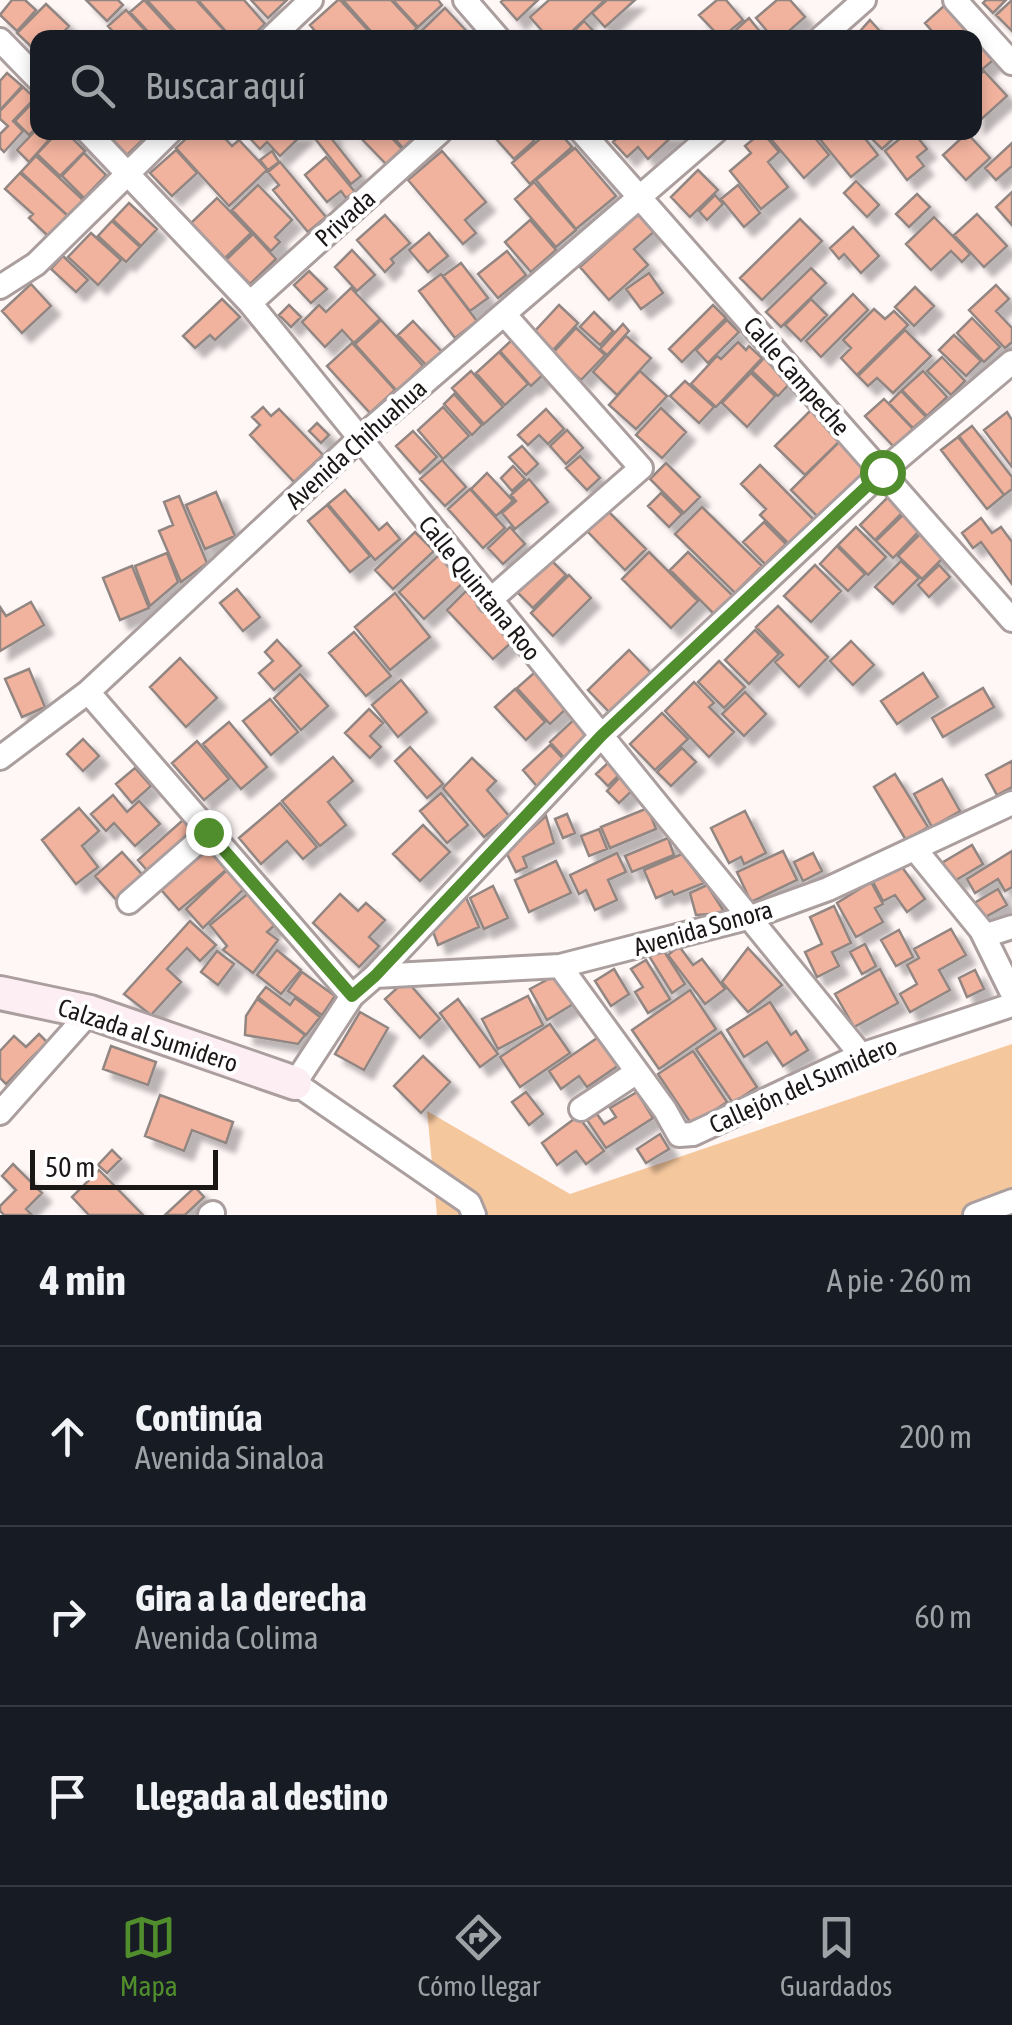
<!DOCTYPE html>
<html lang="es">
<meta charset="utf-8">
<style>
:root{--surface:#171b24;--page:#242831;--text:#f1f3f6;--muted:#9ea1a6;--line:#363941;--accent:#508d2c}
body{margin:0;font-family:"Asap Condensed",sans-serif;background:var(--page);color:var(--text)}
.scale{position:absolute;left:30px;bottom:25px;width:188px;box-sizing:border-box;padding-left:10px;border:5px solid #1c1717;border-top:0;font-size:28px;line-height:35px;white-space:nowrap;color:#1c1717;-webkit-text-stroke:8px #fff;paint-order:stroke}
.stop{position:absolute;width:30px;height:30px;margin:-22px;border:8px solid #508d2c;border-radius:50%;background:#fff}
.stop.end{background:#508d2c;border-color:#fff;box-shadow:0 2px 10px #0008}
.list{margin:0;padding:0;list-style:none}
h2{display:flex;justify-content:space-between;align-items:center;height:130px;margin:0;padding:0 40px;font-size:42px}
h2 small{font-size:32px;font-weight:400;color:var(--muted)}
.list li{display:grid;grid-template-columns:65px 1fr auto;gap:30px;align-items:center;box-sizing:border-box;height:180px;padding:0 40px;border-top:2px solid var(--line)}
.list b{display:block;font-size:38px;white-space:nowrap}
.list p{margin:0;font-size:32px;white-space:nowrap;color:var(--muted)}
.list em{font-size:32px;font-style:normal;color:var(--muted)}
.icon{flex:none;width:55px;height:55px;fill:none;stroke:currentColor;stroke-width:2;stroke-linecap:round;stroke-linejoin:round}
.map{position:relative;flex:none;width:1012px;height:1215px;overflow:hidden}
.search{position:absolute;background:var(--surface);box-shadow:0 5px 15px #0003;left:30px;right:30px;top:30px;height:110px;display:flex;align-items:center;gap:25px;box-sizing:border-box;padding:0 35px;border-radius:20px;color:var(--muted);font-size:38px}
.sheet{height:670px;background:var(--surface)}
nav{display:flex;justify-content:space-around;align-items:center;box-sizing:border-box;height:140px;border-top:2px solid var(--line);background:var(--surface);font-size:28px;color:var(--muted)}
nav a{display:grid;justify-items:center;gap:5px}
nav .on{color:var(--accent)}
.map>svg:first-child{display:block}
.green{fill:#f5c79d}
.building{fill:#f2b39e;stroke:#928682;stroke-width:2.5;filter:url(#shadow)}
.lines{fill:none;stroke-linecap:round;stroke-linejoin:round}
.street-casing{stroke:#ab9e9e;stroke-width:28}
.secondary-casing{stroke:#ab9e9e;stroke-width:38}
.street{stroke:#fff;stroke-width:22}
.secondary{stroke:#fdeef4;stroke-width:32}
.route{stroke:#508d2c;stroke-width:12}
.labels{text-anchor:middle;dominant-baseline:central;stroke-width:8;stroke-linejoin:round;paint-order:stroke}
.street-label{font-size:25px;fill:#1c1717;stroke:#fff}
</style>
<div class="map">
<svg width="1012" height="1215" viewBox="0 0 1012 1215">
<defs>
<filter id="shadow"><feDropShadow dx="9" dy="9" stdDeviation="2.5" flood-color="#0004"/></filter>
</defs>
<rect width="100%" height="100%" fill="#fff6f6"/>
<path class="green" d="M1012,1044V1215H437L427,1111L570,1194Z"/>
<path class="building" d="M12,0H25L36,10L17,31L0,15Z
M86,0H118L123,5L107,21Z
M144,0L179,38H154L130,12Z
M147,0H196L231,38H182Z
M198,0H244L265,24L250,38H232Z
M251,0H287L268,18Z
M338,0H340L375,38H321L310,25Z
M343,0H391L417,28L406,38H377Z
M393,0H438L442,5L418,27Z
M503,0H538L517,20L501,2Z
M549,0H604V1L565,38H539L544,33L530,17Z
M607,0H635L605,27L592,13Z
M717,0H726L743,20L721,38L699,15Z
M777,0H790L805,17L781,38H773L756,18Z
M986,0H1006L993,13L983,3Z
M1012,0V31L996,15Z
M46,4L69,26L58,38H38V53L17,33Z
M945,5L967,28L958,38H938L925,23Z
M445,8L473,38H414Z
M126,10L152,38H119L108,26Z
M749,18L765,38H727Z
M870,20L886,38H854Z
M584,21L596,34L592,38H567Z
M974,30L997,57L974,76V38H966Z
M984,71L1007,96L976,124L974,79Z
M7,73L22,86L0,110V81Z
M23,87L35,98L13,121L23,131L4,152L0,148V134L8,126L0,119V111Z
M36,99L38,126L29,135L15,121Z
M38,128V132H56L29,162L17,150Z
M58,132H66L85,151L60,176L37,154Z
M106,132H151L127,155Z
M193,132H219L232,146L239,140L267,170L229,206L176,148Z
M244,132H305L280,156L267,142L260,149Z
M317,132H332L331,138L361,176L351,184L313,136Z
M355,132H386L402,149L386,164Z
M389,132H413L416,136L403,148Z
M490,132H526L534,141L514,159Z
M548,132H559L572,147L530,184L512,163Z
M624,132H677L648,159L638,147L627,157L613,142Z
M762,132L779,152L768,162L788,187L761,209L730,171L751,153L745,146Z
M776,132H810L829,155L804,178L770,138Z
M814,132H860L878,155L851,177Z
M893,132L896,136L882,149L867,134Z
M908,132H913L927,149L917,157L924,166L907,180L885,151Z
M967,133L990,158L966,180L943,155Z
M1012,143V166L996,180L985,168Z
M575,148L616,196L576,229L536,180Z
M176,150L197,173L172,196L150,173Z
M272,151L279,162L268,170L260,160Z
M442,151L486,202L465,220L476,233L463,244L408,180Z
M84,153L106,175L84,198L62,176Z
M36,156L83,200L68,216L21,172Z
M326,157L355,192L346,198L341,191L327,202L305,175Z
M280,162L326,217L308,232L273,190L279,185L268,172Z
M698,170L718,190L690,217L671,197Z
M20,173L68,216L48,236L29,218L33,214L5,189Z
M856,181L879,205L867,217L844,193Z
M534,182L576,230L556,247L515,199Z
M258,185L292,220L275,237L280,242L271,251L232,210Z
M738,185L760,213L744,227L721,199Z
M1012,192V225L996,207Z
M917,194L930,207L909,227L896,214Z
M715,195L723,204L707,220L699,211Z
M217,198L251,233L225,258L191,223Z
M129,203L157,229L141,246L113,220Z
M640,213L656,230L634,249L648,265L609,300L580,267Z
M977,214L1007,246L984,267L954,235Z
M385,215L410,243L391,259L394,263L385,272L357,240Z
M934,217L970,254L962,262L951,251L931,270L906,244Z
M800,219L822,241L762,300L740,278Z
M530,220L556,250L531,272L505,242Z
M112,221L140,247L126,262L98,236Z
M853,227L879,256L861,273L844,254L839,259L830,248Z
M91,233L121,260L98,285L68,257Z
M429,233L448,256L428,272L409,250Z
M253,234L276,259L250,284L226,260Z
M352,250L375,275L357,291L335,267Z
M507,251L526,275L498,298L478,274Z
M63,256L88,280L76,292L51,269Z
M461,263L488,298L470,311L443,276Z
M811,268L826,283L781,327L766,312Z
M309,271L327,289L311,303L294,285Z
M649,273L663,293L641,309L626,289Z
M441,274L477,321L455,338L419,291Z
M31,284L51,306L22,333L2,311Z
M996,285L1009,299L996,311L1012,328V342L1005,348L969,310Z
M915,287L934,306L914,326L895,307Z
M351,288L380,319L354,343L342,330L325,347L302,322L319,305L326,312Z
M853,294L868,310L821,357L806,341Z
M222,299L240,317L215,340L210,335L195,348L183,336Z
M811,299L827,315L801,341L785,325Z
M289,305L301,317L291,327L279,315Z
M559,305L578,323L553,350L534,332Z
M713,305L726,318L682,362L669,349Z
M874,309L885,319L894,311L908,325L857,375L841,358L851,348L843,340Z
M594,312L613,331L600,345L580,327Z
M972,318L1000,347L984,362L957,333Z
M381,320L423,366L397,391L355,344Z
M727,320L739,332L708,363L696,350Z
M413,321L442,352L427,366L398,335Z
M623,324L629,331L607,355L600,349Z
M576,328L605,355L581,380L552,354Z
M905,330L931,356L893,393L877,378L868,386L858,376Z
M954,335L981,361L966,376L939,350Z
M626,336L651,358L617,395L593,372Z
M514,338L546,372L531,386L500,351Z
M738,342L746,350L749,346L762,358L716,407L691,384L717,356L721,359Z
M352,343L395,390L370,413L327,366Z
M499,352L528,384L505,405L476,373Z
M765,357L791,382L778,396L752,371Z
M942,357L965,381L951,395L927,371Z
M471,371L503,407L484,424L452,388Z
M640,371L667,396L636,429L609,405Z
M923,371L947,397L927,416L902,390Z
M751,373L775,396L747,427L722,403Z
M685,381L714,407L699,423L670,396Z
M901,391L926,417L913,428L889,403Z
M454,394L482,425L472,435L444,404Z
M884,399L913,429L894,447L865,416Z
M263,407L271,416L279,409L323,455L294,482L250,435L260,425L252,417Z
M443,407L469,436L443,459L418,430Z
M661,408L686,432L662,458L636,435Z
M546,409L564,429L548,444L539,435L528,445L518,435Z
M812,409L842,439L805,475L775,446Z
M1007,412L1012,420V467L984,430Z
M317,423L329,435L321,443L309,431Z
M972,426L1012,477V489L1004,495L959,436Z
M567,430L583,448L566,464L550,446Z
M413,431L437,457L420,473L396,446Z
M958,437L1004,495L987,509L941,450Z
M840,441L869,471L820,519L791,490Z
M522,446L538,464L526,475L509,457Z
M580,456L600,478L587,490L566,468Z
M442,460L466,487L445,506L420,479Z
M666,463L700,497L684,513L650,479Z
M760,465L815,521L790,545L760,515L766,509L741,484Z
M513,466L525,479L512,491L501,478Z
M487,473L513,501L496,516L471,489Z
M529,479L548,502L515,529L502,513L516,501L511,495Z
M470,489L505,528L483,548L448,509Z
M345,490L379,530L387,523L400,539L375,560L328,504Z
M216,492L235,536L205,549L186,505Z
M661,493L682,514L669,527L648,506Z
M179,496L207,563L181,582L159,531L173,525L164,502Z
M889,496L904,511L875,540L860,525Z
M327,505L370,556L350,572L308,521Z
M702,507L762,566L735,593L675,534Z
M607,510L646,549L625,570L587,531Z
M906,512L922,528L893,558L876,541Z
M981,518L992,533L1001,527L1012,542V584L981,542L973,548L962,533Z
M764,522L786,544L765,564L743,542Z
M510,527L525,544L503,564L488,548Z
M856,527L886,557L868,575L838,545Z
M415,532L434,551L393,589L375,570Z
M920,534L944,557L922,579L898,556Z
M837,546L865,574L848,591L820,564Z
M649,552L698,601L671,628L622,579Z
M688,552L733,596L714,614L670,570Z
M167,553L178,582L150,606L135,566Z
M439,555L464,582L424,619L399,592Z
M548,557L566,575L533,608L515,590Z
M901,561L919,578L893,604L875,587Z
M815,565L841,591L811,622L784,596Z
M939,565L950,577L929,597L918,585Z
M132,566L149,608L120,620L103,578Z
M569,575L591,598L553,636L531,613Z
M237,589L260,617L243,631L220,603Z
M466,591L513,641L493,659L447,610Z
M395,593L430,637L390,670L355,627Z
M31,602L44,625L0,651V607L6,616Z
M778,606L828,657L799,687L775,662L783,655L756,627Z
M755,630L779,654L749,684L725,660Z
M354,632L391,676L366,696L329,653Z
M277,640L301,666L274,690L259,673L273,661L265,652Z
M851,641L874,665L853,685L830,661Z
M629,650L654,676L613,716L588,690Z
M180,658L217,698L186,727L150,687Z
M719,661L745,687L724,708L698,682Z
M29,669L45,707L22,717L5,679Z
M534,673L567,708L550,724L517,688Z
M923,673L938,697L897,724L881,701Z
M300,674L328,706L301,730L274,698Z
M401,680L427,712L398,737L372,705Z
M694,682L714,703L709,707L734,732L709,757L665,711Z
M983,688L994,707L943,737L932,718Z
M515,689L545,722L526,740L495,707Z
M745,692L766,714L744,736L722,714Z
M270,699L298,732L271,755L243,721Z
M369,709L383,723L370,736L381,747L370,758L345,733Z
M662,713L688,739L655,770L630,744Z
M580,714L600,735L569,763L550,742Z
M229,722L267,767L241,789L203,744Z
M83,739L99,756L83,771L67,754Z
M197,741L229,779L204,800L172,763Z
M550,745L569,765L541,791L523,770Z
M410,747L443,784L427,798L395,761Z
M682,748L696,762L671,786L657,772Z
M333,757L353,781L328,802L346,825L320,846L282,801Z
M472,758L496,781L487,790L509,816L484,837L443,788Z
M610,761L621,773L608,786L596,774Z
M1012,761V787L997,795L986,775Z
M135,768L151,786L132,803L116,784Z
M895,774L928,827L906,840L874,787Z
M622,775L635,788L619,803L607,791Z
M942,779L960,811L932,827L914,794Z
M441,793L468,825L447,843L420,811Z
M113,795L127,812L139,801L160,824L135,846L114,823L106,831L91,814Z
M280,803L317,847L303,859L287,841L261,864L239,838Z
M79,808L99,831L82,846L98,867L76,884L42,840Z
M648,808L656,829L610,848L601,827Z
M745,811L766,853L744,864L741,857L729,863L711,828Z
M567,814L575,833L563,838L555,819Z
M546,816L554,843L523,857L527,867L516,872L506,852Z
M183,820L198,836L152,876L138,860Z
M423,825L450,852L420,881L393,854Z
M599,829L607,849L589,856L581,836Z
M668,838L674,855L632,872L625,856Z
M203,843L226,870L179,910L156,884Z
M972,845L983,864L951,883L940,864Z
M783,851L797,880L751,902L737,872Z
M1012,851V887L1005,891L998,879L975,893L967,879Z
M122,852L146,879L119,903L95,876Z
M617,853L626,872L608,880L617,900L595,910L586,890L579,894L570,875Z
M813,853L822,871L803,881L794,862Z
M682,854L704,883L674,895L672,891L656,898L644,870Z
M556,861L571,893L529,912L515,880Z
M902,867L925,899L907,912L895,895L883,901L873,882Z
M229,868L246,887L203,928L186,909Z
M871,882L883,904L875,908L883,922L856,937L837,903Z
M707,885L725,913L696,915L690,893Z
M493,886L508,918L484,929L470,898Z
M998,889L1007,905L980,920L971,905Z
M251,891L277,923L267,932L278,940L253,973L223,950L227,946L210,925Z
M340,894L358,911L366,903L385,920L369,937L379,946L359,967L313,923Z
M465,895L479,927L438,945L431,926Z
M834,906L851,943L832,952L839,966L817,977L805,952L822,944L810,917Z
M190,921L216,945L200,961L187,948L167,969L181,982L151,1015L124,994Z
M951,929L966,955L939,970L950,990L910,1012L900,994L917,984L907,965L919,958L914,949Z
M899,930L913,957L896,966L881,940Z
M865,944L876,966L862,974L850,952Z
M679,946L693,965L702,959L725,989L705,1004L668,955Z
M662,948L685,984L672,993L649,956Z
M748,948L782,985L748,1012L722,982Z
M277,950L301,970L281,994L257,975Z
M217,951L234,964L218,985L201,972Z
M646,960L670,999L648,1013L635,992L643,987L631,969Z
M614,969L629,994L611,1006L595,981Z
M880,969L898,1003L854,1027L835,994Z
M975,970L984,989L967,997L959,978Z
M302,972L335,996L322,1015L288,991Z
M556,975L578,1001L547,1020L530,989Z
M406,980L440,1019L420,1038L385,999Z
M266,987L290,1005L295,998L320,1017L306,1035L258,997Z
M690,990L716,1029L659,1069L632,1030Z
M528,996L543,1025L498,1049L482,1019Z
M257,999L305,1035L298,1044L245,1035L246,1016Z
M458,999L498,1054L480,1067L440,1013Z
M770,1002L791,1035L796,1031L808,1050L783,1066L767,1042L744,1057L727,1030Z
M360,1012L388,1028L364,1070L335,1054Z
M550,1024L570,1053L520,1087L500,1057Z
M721,1032L757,1087L733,1103L696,1049Z
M39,1034L49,1044L38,1056L36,1053L6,1084L0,1078V1051L14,1036L26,1047Z
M600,1036L619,1065L587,1087L579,1076L561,1089L549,1071Z
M111,1046L156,1062L148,1085L103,1069Z
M693,1051L727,1102L692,1125L658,1074Z
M423,1056L450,1082L421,1113L394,1086Z
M526,1092L543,1114L529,1125L512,1102Z
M637,1092L653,1118L606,1148L587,1120L597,1114L604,1124L616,1117L610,1108Z
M160,1095L233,1122L226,1143L192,1130L184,1151L145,1136Z
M578,1116L604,1151L586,1164L576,1151L557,1165L542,1143Z
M660,1134L669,1149L646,1163L637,1149Z
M112,1150L121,1159L107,1173L98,1165Z
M13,1164L42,1193L26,1209L32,1215H4L0,1211V1206L16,1190L2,1176Z
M99,1170L143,1215H89L72,1197Z
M195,1187L204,1197L185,1215H165Z"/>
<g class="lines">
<g class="street-casing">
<path id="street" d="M465,0L498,38
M955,0L1012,63
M271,38L311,0
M821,38L864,0
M0,40L38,79
M88,132L250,303L861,1055
M582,132L1012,620
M0,287L36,264L170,132
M250,303L440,132
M489,601L641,468L504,314
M88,692L352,996
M0,758L88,692L359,439L715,132
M915,849L981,930L1012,993
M129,902L209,832
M984,936L1012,927
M560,966L665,1110L679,1135L693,1134L861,1055L1012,1005
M375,976L560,966L751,917L828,889L1012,803
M581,1109L637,1072
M0,1113L90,1012
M210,1215L213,1213
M474,1215L469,1203L295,1083L352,996L375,976L602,735L882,472L1012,362
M975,1215L1012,1201"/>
</g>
<g class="secondary-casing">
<path id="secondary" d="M0,993L90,1012L295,1083"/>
</g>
<use href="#street" class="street"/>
<use href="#secondary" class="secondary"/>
</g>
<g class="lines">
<path class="route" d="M208,832L352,996L375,976L602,735L882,472"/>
</g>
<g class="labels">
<g class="street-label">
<text transform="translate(345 218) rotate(-42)">Privada</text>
<text transform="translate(797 376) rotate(49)">Calle Campeche</text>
<text transform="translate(356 444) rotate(-42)">Avenida Chihuahua</text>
<text transform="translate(480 588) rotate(51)">Calle Quintana Roo</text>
<text transform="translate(703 928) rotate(-16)">Avenida Sonora</text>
<text transform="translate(148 1035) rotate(18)">Calzada al Sumidero</text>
<text transform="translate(803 1085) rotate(-24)">Callejón del Sumidero</text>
</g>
</g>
</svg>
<div class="scale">50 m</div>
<div class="stop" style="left:882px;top:472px"></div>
<div class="stop end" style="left:208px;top:832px"></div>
<div class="search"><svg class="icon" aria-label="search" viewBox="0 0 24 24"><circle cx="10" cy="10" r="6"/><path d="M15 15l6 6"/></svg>Buscar aquí</div>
</div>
<section class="sheet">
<h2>4 min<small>A pie · 260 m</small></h2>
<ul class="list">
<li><svg class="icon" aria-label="ahead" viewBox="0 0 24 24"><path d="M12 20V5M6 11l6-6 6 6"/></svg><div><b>Continúa</b><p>Avenida Sinaloa</p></div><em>200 m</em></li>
<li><svg class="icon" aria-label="right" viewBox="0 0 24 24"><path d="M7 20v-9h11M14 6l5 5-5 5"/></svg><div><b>Gira a la derecha</b><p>Avenida Colima</p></div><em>60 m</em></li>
<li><svg class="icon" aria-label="arrive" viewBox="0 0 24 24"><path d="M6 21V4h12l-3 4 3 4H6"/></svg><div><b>Llegada al destino</b></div></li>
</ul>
</section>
<nav>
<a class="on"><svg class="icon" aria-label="map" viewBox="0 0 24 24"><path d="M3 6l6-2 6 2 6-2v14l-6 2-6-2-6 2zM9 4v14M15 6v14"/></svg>Mapa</a>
<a><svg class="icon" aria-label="directions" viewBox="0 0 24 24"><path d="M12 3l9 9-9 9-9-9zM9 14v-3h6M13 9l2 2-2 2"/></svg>Cómo llegar</a>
<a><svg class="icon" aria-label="saved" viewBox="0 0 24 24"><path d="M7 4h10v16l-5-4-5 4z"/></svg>Guardados</a>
</nav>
